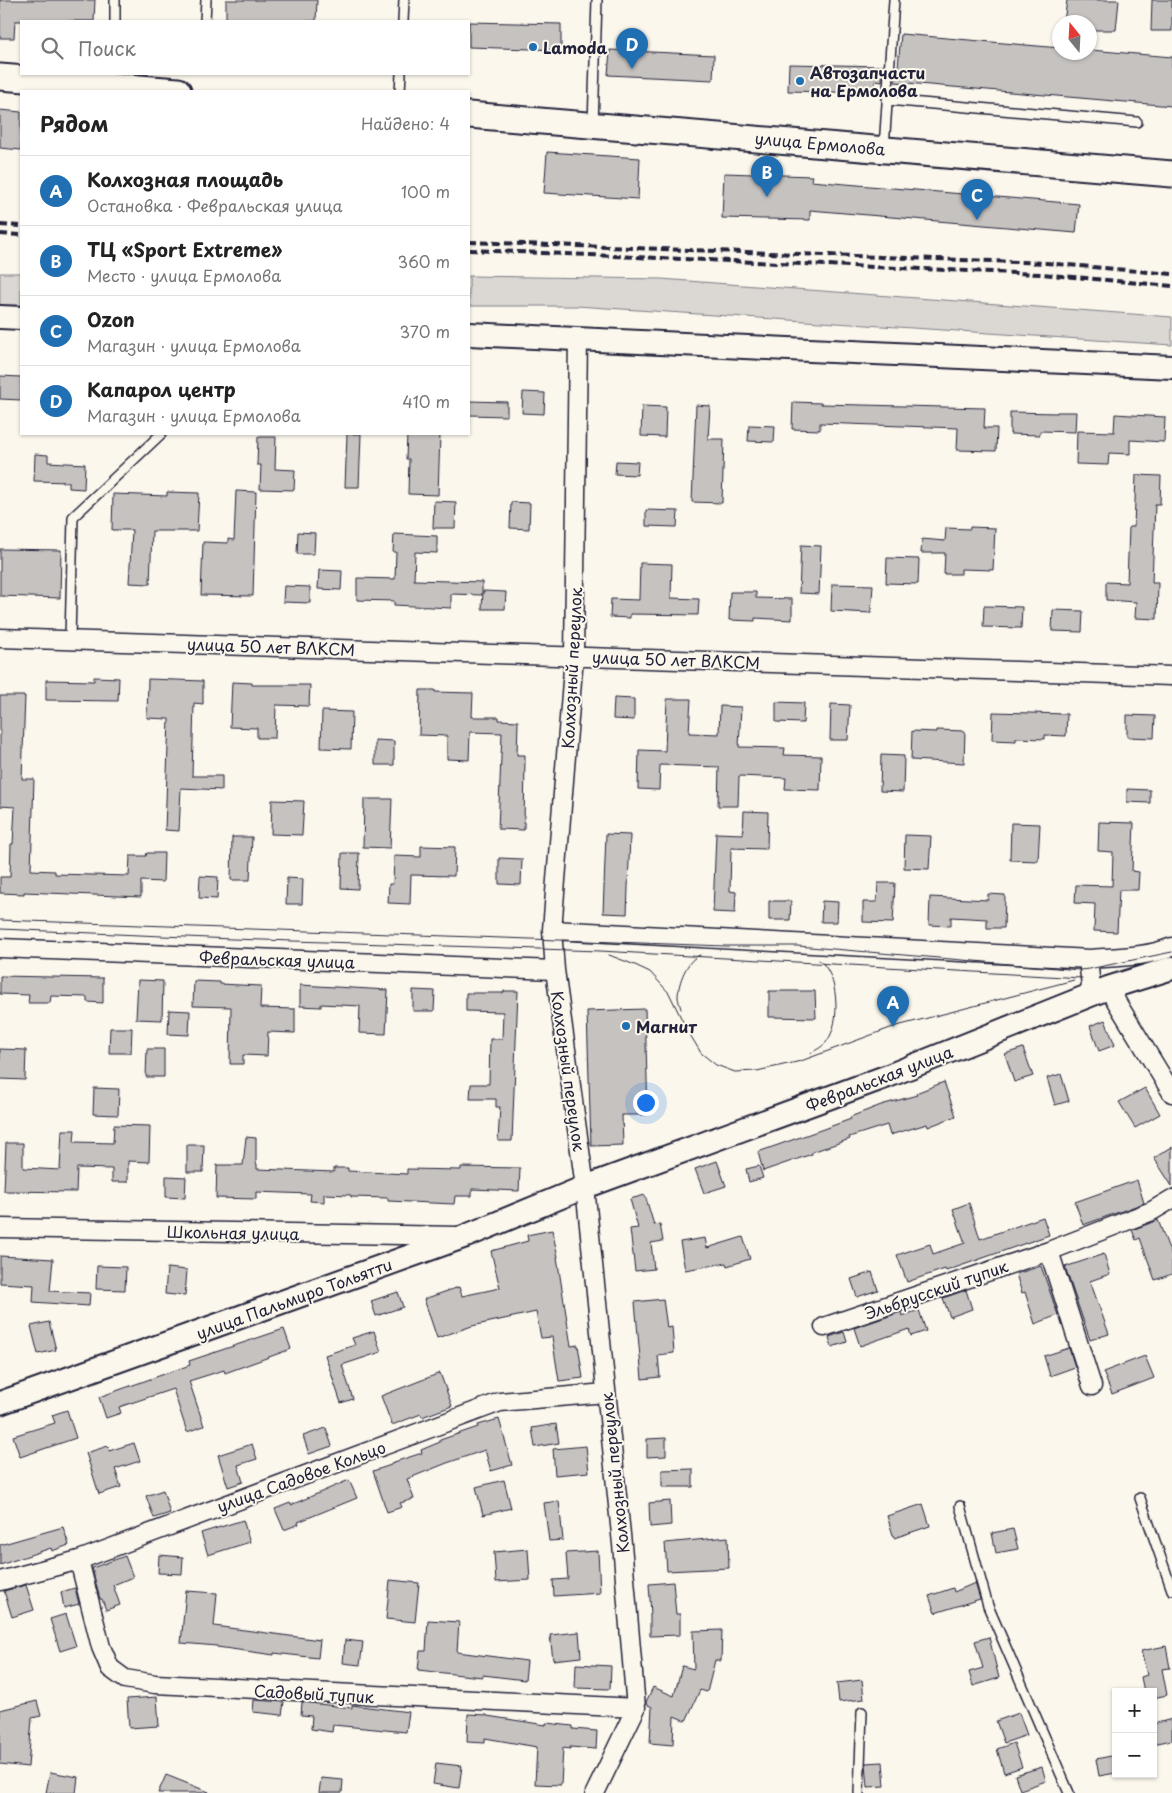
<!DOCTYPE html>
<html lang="ru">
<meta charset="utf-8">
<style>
:root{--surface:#fff;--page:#f2f2f2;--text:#222;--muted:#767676;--line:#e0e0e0;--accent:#1f6fb2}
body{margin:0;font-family:"Playpen Sans",sans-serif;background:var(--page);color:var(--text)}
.controls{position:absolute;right:15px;bottom:15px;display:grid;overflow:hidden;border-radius:0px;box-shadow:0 1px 4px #0004}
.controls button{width:45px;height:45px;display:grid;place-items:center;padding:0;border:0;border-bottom:1px solid var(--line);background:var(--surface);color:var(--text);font:25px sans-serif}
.compass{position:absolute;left:1052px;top:15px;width:45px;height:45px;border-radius:50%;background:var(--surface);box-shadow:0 1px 4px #0004;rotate:342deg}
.you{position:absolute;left:645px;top:1102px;width:18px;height:18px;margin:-12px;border:4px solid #fff;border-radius:50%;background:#1a73e8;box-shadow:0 0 0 8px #1a73e833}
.badge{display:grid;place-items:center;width:32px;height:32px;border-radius:50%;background:var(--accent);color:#fff;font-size:16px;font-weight:700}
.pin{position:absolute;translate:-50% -41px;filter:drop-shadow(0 1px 2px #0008)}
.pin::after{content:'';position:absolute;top:26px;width:18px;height:15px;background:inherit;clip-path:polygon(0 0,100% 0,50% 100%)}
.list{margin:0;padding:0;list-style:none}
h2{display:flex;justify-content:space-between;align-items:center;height:65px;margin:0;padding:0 20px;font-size:21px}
h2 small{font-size:16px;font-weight:400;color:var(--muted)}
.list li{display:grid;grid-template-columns:32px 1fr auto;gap:15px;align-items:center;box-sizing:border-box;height:70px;padding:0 20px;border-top:1px solid var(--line)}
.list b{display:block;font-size:19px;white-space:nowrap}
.list p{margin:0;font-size:16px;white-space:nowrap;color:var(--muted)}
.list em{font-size:16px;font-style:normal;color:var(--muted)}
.icon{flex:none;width:28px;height:28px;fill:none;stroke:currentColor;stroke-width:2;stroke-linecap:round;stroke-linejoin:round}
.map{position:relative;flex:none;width:1172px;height:1793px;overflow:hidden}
.search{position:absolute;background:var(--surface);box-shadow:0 1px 4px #0004;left:20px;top:20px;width:450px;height:55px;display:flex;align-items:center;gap:12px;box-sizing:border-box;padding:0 18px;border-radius:0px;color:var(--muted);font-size:19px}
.panel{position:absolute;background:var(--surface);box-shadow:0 1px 4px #0004;left:20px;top:90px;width:450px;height:345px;border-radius:0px}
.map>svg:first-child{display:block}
.green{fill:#dbd8d3;stroke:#7e7d87}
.building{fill:#c6c2c0;stroke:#22223b}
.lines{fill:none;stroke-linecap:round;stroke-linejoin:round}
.service-casing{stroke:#22223b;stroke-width:12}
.minor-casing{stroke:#22223b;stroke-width:21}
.tertiary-casing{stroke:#22223b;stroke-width:26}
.secondary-casing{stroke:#22223b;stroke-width:29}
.service{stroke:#fbf7ec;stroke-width:9}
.minor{stroke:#fbf7ec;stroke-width:18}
.tertiary{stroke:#fbf7ec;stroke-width:22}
.secondary{stroke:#fbf7ec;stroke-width:25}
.tram{stroke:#22223b;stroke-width:1}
.rail{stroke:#22223b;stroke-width:4;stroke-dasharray:8 4;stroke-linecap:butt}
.poi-dot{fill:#1f6fb2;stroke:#fbf7ec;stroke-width:2}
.labels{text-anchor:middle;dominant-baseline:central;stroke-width:4;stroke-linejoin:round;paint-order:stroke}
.poi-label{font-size:16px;font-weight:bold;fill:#22223b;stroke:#fbf7ec;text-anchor:start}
.street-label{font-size:16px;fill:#22223b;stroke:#fbf7ec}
</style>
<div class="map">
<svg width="1172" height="1793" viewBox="0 0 1172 1793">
<rect width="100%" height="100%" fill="#fbf7ec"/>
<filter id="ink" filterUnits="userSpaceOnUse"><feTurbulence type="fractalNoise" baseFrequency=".02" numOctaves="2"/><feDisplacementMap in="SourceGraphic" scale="10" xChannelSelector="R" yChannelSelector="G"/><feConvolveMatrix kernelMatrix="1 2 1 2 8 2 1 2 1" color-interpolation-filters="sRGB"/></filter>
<g filter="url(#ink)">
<path class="green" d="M0,273H21V305H0Z
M469,276L661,279L1172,317V345L576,306H469Z"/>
<path class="building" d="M0,0H95L94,21H15L14,38H0Z
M226,0H317L316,21H226Z
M1067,0H1119L1116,30H1090V22H1064Z
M1152,0H1172V31H1151Z
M469,22L561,24V50L469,47Z
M901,34L1060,48V52H1090V50L1172,57V106L895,82L896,67H898Z
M610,50L714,55L713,80L608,75Z
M789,64L883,66L882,81L875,80V93L788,91Z
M0,110L21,112V150L0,148Z
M547,152L640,158L638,199L544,193Z
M724,173L812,176L811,181L1079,204L1076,233L810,210V220L722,218Z
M0,376L21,377V400L0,399Z
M523,392L545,393L544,414L522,413Z
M469,401L507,402V416L469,415Z
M793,402L821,403V404L985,408L984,428H997L996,451L957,450L958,428L820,423V430L792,429Z
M696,405L710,406L708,439H724L722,503L692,502Z
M642,406L666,407L665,437L641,436Z
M1010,412L1057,413V412H1076L1075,432L1040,431V435L1010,434Z
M1115,414L1165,417L1164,442L1130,440V454L1109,453L1108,465L1076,464L1077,431L1114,432Z
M749,425L775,426L774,442L748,441Z
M347,434H361L359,487H345Z
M407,434H440L438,495L408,494L409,459H406Z
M258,437H276L275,469L295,470L294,490L260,489L261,465H257Z
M35,454L48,455V462L85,464L84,489L69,488V482L34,481Z
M616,461L638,462L637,475L615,474Z
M1136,475L1161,476L1160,504H1155L1152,583H1158L1157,619L1135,618L1136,602L1106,600V582L1127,583L1129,527H1134Z
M236,491L256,492L253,596L201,595L203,542L228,543V539L234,540Z
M167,492L199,493L197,531H152L150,584L129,583L132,530H112L113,494L167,496Z
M434,501L456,502L455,528H433Z
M511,502L530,503L529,529L510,528Z
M646,510L678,511L677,527L646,526Z
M970,527L995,528L993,570L961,569V574H944L945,553H921L922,539L945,541L946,528L970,529Z
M298,532L315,533L314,554H297Z
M394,534L437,536V553L415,552L414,580L482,582V595L451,594V608L394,605V601L357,600V578L395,579L396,552H393Z
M801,545L821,546L819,594L799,593Z
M0,549L61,550L60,598L0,596Z
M887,558L919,559L918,584L886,583Z
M640,563L672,564L671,598L699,599L698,615L630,614V618L610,617L611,599L639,600Z
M319,570L342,571L341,590L318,589Z
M832,584L873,585L871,613L831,611Z
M284,586L310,587V603L283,602Z
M483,591L506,592L505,609H482Z
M730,592H756V598L792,599V620L755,618V621L729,620Z
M984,606L1022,607L1021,628L983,627Z
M1053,610L1083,611L1082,632L1052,631Z
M94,677L119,678L118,701L46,700V680L94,681Z
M148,679L203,681V704L194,703L192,776H222V790L181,788L179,831L165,830L169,719L147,718Z
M232,682L252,683V685H310L309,706L276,705L275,738H257V728L230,727Z
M420,690H435V692L473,693L472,717H499V720L518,721L517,755H525L524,830L498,829L502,733L470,732L469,760L447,759V736L419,735Z
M0,696H25L22,779H34L31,870L55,871V874L129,876L130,856H146L147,853H164L163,882L141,881V897L24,892V894L0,893V877H10L11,844H13L15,807L0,806Z
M614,698L634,699V720L613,719Z
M667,699H691L689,733L719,734L720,706L741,707L739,747L785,748L784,755L821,756L820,790L785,789L786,778L739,776L738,806H718L719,767L660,765L659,790L638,789L639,750L665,751Z
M776,702L804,703L803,723L776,722Z
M831,704L850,705L848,740H830Z
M322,711L352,712L351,749L321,748Z
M993,712L1067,714L1066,736L1045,735V739L1016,738V741L992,740Z
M1127,715L1155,716L1154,738L1127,737Z
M937,730L965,731L964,763L911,760L912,731L937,732Z
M375,740L394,741V765H375Z
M881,755L904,756L903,792L880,791Z
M1127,789L1150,790V803L1127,802Z
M364,799H392L390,848L363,847Z
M272,800L304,801L302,835L271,834Z
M744,811L768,812L767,849L731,848L730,891L736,892L735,913L713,912L716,833L743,834Z
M1099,822L1134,823L1132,871L1139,872L1138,890H1119L1117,932L1094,931L1095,904L1075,903L1076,885L1112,886L1113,852L1098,851Z
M1011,823L1040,824L1038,861L1010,860Z
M606,834L630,835L627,914L603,913Z
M905,835L931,836L929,869L904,868Z
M232,837H252L250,880H231Z
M421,846L455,847L454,876L411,875L410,904L388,903L389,884H393L394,856L421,857Z
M342,853H359L358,889L341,888Z
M499,858L522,859L521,885L499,884Z
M200,876L218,877L217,899L199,898Z
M287,878L303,879L302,904H286Z
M878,883H895L893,923L863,922V902H877Z
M988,894L1005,895L1004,928H987V919L951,917V926L929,925L930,897L988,900Z
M769,901H791L790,920H769Z
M822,901L838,902L837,922H821Z
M0,976L103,978V1003L87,1002V997L51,996L50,1003H28L29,995L0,994Z
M138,980L163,981L162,1020L136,1019Z
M194,981L220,982V984L261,986L260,1008L295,1009V1033L268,1032L267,1056L243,1055V1064H230L231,1007L193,1006Z
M300,985L388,990L386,1034L359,1033L360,1006L321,1004V1007L300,1006Z
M413,990L435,991L434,1011H413Z
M504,991H518L512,1141H498L500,1107H496V1099H470L471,1084H489L490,1039H502L503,1012L466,1011V993H503Z
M769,991H815L816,1018L769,1017Z
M645,1009L648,1115H622L623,1145L591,1146L587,1011Z
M169,1010L190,1011L189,1035L168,1034Z
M1105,1020L1115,1045L1099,1051L1090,1026Z
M110,1028H132L131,1053H109Z
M1023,1048L1033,1076L1014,1082L1005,1054Z
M0,1049L26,1050L25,1080L0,1079Z
M147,1049H164V1077H146Z
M1061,1074L1069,1101L1055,1105L1047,1078Z
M944,1082L956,1116L928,1127L927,1124L890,1135L887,1125L849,1137L850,1139L812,1152V1154L763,1171L758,1152L829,1127L851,1119L850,1117L881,1105L917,1095L916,1093Z
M94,1088L119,1089L118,1115L93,1114Z
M1145,1088L1160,1114L1135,1128L1119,1102Z
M114,1125L150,1126L149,1162L128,1161V1182H112V1169L77,1168L76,1192L4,1191L6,1143H23V1168L60,1170L62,1130H75L74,1142L113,1143Z
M246,1137L256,1138V1164H257V1169L334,1172V1168H348V1171L407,1174V1169L461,1170V1167L520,1168L519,1191L472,1189V1196H455L454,1204L388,1201V1198L351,1197V1195L324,1194V1202L310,1201L311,1194L256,1192V1199L216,1198L217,1165H243Z
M187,1145H204L203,1172H187Z
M1172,1147V1186L1154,1158Z
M717,1161L726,1186L704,1193L695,1169Z
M759,1166L763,1178L749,1182L746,1169Z
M166,1176L186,1177L185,1198L166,1197Z
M1137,1180L1144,1203L1083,1225L1075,1202Z
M645,1195L654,1225L660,1224L663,1241L651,1243L654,1269L635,1271L630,1229L638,1228L630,1199Z
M969,1203L980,1239L1043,1217L1049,1235L946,1271L945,1269L907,1282L897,1255L930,1244L933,1254L965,1243L953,1209Z
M1158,1220L1172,1257V1274L1155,1280L1140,1238L1136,1240L1132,1230Z
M552,1230L558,1257H557L571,1346L578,1345L583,1378L559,1381L552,1337L541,1338L536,1312L472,1326L437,1338L424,1299L459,1287L462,1296L500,1288L491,1251L528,1241L527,1235Z
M743,1237L750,1259L727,1266L726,1263L685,1270L680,1242L705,1238L707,1248Z
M1104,1254L1110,1274L1090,1281L1109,1334L1090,1340L1065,1267Z
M0,1256L53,1259L50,1291L90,1293L89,1306L33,1302L34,1285L0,1283Z
M97,1266L126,1267L125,1290L96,1289Z
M1041,1266L1058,1315L1035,1324L1025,1292L1022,1293L1016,1274Z
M167,1268L187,1270L185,1296L165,1294Z
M872,1272L878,1290L857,1297L851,1279Z
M966,1290L972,1309L950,1317L943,1298Z
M398,1292L403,1307L376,1316L371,1301Z
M663,1299L667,1328L672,1327L674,1353L658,1355L660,1377L642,1379L635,1302Z
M919,1310L926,1331L911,1336L909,1329L860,1346L854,1328L901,1312L902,1316Z
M49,1322L56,1350L38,1354L31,1326Z
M284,1329L291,1349L225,1373L224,1370L189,1381L204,1426L187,1432L173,1389L119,1407L121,1413L106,1418L99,1397L190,1365L189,1361Z
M374,1331L381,1352L342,1365L353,1399L341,1403L325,1355L355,1345L352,1338Z
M844,1332L847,1342L832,1347L829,1337Z
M1069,1348L1075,1367L1050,1376L1044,1356Z
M1145,1356L1154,1378L1112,1394L1103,1372Z
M440,1373L452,1406L422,1417L421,1414L392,1425L381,1396Z
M67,1410L76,1438L20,1457L13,1436L55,1423L52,1415Z
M499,1419L512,1465L491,1471L485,1450L447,1463L407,1479L414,1499L400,1503L402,1507L387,1512L373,1471L391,1465V1463L422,1453L421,1450L440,1442V1440L478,1427V1425Z
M556,1424L559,1443L535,1447L532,1428Z
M326,1428L332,1446L309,1454L303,1436Z
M666,1438V1456L647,1457V1439Z
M134,1443L140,1461L115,1469L121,1487L99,1494L86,1453L108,1446L109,1451Z
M252,1444L257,1459L238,1465L243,1482L228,1487L218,1455Z
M586,1446L589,1472L555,1475L553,1449Z
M693,1469V1487H662V1470Z
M349,1480L357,1498L298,1522L299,1524L284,1530L275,1509L290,1503L291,1505Z
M504,1480L511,1508L483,1515L476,1487Z
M163,1490L170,1513L154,1518L146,1496Z
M559,1501L563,1540L549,1541L544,1503Z
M670,1501L671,1525L650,1527L649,1503Z
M923,1504L930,1526L894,1538L887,1516Z
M243,1520L250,1542L208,1555L201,1533Z
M63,1527L69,1545L52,1551L51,1548L0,1565V1545Z
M1013,1529L1018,1549L996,1553L992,1533Z
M728,1537L729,1568L667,1571L665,1543Z
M528,1549L530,1580L496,1582L494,1552Z
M598,1551L600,1593L554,1596L553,1580L568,1579L566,1553Z
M159,1555L183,1557L182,1574L158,1573Z
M125,1556L133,1577L113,1585L120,1605L106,1610L102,1599H100L92,1568Z
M390,1580L419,1583L415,1622L386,1619Z
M673,1582L676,1614H680V1635L650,1636V1614H651L649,1584Z
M975,1583L980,1599L935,1613L929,1596L953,1588L954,1592Z
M26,1585L34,1610L12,1617L4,1591Z
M75,1588L79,1604L64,1608L61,1592Z
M186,1591L217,1593L214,1626L320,1640L318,1658L274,1653V1655L217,1647V1646L181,1643Z
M66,1614L76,1646L60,1651L50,1619Z
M428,1620L459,1622L457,1652L527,1661L525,1680L483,1675V1677L462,1675L418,1670L420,1651H426Z
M722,1630L721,1661L715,1660L707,1692L700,1690L686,1721L674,1716L673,1745L650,1743L652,1707L646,1704V1702L653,1687L674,1696L682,1666L694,1669L693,1631Z
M579,1632L581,1657L553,1660L550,1635Z
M989,1637L999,1678L973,1686L969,1672L983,1668L975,1641Z
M345,1640L363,1642L360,1665L343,1663Z
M1166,1646L1170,1668L1162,1669L1167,1695L1153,1698V1692H1144L1141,1677L1147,1675L1141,1651Z
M576,1664L611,1666L610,1689L575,1688Z
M862,1680L864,1699L839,1702L837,1683Z
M157,1697L159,1726L129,1728L127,1699Z
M254,1700L284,1702L282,1715L253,1712Z
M37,1701L41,1716L32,1718L28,1767L0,1764V1710Z
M302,1702L352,1708V1705L409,1712L406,1732L333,1725L332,1732L311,1729L312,1716L301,1715Z
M1019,1713L1027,1735L1004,1743L996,1721Z
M468,1714L487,1715V1716L546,1725V1723L573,1726V1729L597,1731L596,1749L570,1747V1749L563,1748L561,1785L535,1784L537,1747L485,1738V1743L467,1742Z
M1172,1719V1740L1153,1744V1724Z
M1014,1743L1022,1767L1004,1773L997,1749Z
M1116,1755V1773L1099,1776L1096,1759Z
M883,1762L885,1786L868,1787L866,1763Z
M436,1763L462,1766L459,1788L433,1784Z
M1042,1767L1046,1781L1020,1790L1015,1775Z
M50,1772L78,1777L76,1793H46Z
M166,1775L209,1792V1793H158Z
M321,1778L343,1780L342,1793H319Z"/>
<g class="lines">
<g class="service-casing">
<path id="service" d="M115,21V0
M205,21L206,0
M403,21L404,0
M400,91L401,74
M887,100L1137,122
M593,125L597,0
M884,148L894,0
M70,640L73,517L161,434
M1140,1498L1172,1590
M960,1506L988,1606L1069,1793
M859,1793L862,1712"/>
</g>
<g class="minor-casing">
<path id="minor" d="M578,338L574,656L552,930L555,970L585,1187L622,1544L636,1708L595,1793
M0,638L1172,676
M552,930L1090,959C1117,957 1147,957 1172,947
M0,948L555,970
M1090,959L1089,969L1092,994
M1108,988L1172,1093
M0,1228L458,1236
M1049,1251L1092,1386
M824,1327L1049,1251L1152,1211L1172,1199
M79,1560L101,1647L110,1668L125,1679L155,1684L636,1708
M0,1581L79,1560L500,1402L606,1393"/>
</g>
<g class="tertiary-casing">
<path id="tertiary" d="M0,317L21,318
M469,334L1172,367
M0,1403L466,1236L585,1187L888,1076L1108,988L1172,968"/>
</g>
<g class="secondary-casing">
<path id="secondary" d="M0,77L178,91
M469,115L1172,174"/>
</g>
<use href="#service" class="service"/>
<use href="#minor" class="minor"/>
<use href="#tertiary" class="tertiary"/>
<use href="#secondary" class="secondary"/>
<path class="tram" d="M0,920L725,946H798L1080,970L1089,969L1172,952
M0,929L232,939L600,951L1082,978
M609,955L635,965L650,972L669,993L686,1028L701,1053L716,1065L735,1072L757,1071L801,1061L893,1027L1074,980
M681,1009C680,1005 678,1000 678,997C678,983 687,959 700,955
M811,1053C816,1050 824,1046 827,1041C841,1023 839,974 819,960"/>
<path class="rail" d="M0,225L21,226
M0,234L21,235
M469,242L1046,263L1172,274
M469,250L1041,274L1172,286"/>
</g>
</g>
<g class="poi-dot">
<circle cx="533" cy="47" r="5"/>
<circle cx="800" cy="81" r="5"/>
<circle cx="626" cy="1026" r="5"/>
</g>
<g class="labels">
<g class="poi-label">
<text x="543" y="47">Lamoda</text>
<text x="810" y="72">Автозапчасти<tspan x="810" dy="18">на Ермолова</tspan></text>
<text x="636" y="1026">Магнит</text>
</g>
<g class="street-label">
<text transform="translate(820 143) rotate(5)">улица Ермолова</text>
<text transform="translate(271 646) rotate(2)">улица 50 лет ВЛКСМ</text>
<text transform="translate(676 659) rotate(2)">улица 50 лет ВЛКСМ</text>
<text transform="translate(571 668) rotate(-87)">Колхозный переулок</text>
<text transform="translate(277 959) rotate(2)">Февральская улица</text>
<text transform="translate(569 1071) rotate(82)">Колхозный переулок</text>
<text transform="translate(879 1078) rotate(-21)">Февральская улица</text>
<text transform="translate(233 1232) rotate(1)">Школьная улица</text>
<text transform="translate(936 1289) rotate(-19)">Эльбрусский тупик</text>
<text transform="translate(294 1298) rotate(-20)">улица Пальмиро Тольятти</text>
<text transform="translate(614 1473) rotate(-96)">Колхозный переулок</text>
<text transform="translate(301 1476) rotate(-20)">улица Садовое Кольцо</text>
<text transform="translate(314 1693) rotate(3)">Садовый тупик</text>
</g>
</g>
</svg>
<div class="controls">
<button>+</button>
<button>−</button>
</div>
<svg class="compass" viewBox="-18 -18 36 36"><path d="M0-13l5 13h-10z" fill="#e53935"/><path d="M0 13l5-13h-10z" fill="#767676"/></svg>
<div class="you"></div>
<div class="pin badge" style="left:893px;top:1027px">A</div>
<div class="pin badge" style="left:767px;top:197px">B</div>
<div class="pin badge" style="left:977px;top:220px">C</div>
<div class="pin badge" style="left:632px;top:69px">D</div>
<div class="search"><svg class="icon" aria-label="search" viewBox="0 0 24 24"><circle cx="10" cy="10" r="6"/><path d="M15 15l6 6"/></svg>Поиск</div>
<section class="panel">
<h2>Рядом<small>Найдено: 4</small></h2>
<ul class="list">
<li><span class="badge">A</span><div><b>Колхозная площадь</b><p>Остановка · Февральская улица</p></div><em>100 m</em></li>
<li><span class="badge">B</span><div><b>ТЦ «Sport Extreme»</b><p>Место · улица Ермолова</p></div><em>360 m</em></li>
<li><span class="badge">C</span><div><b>Ozon</b><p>Магазин · улица Ермолова</p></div><em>370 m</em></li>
<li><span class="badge">D</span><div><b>Капарол центр</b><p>Магазин · улица Ермолова</p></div><em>410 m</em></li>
</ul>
</section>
</div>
